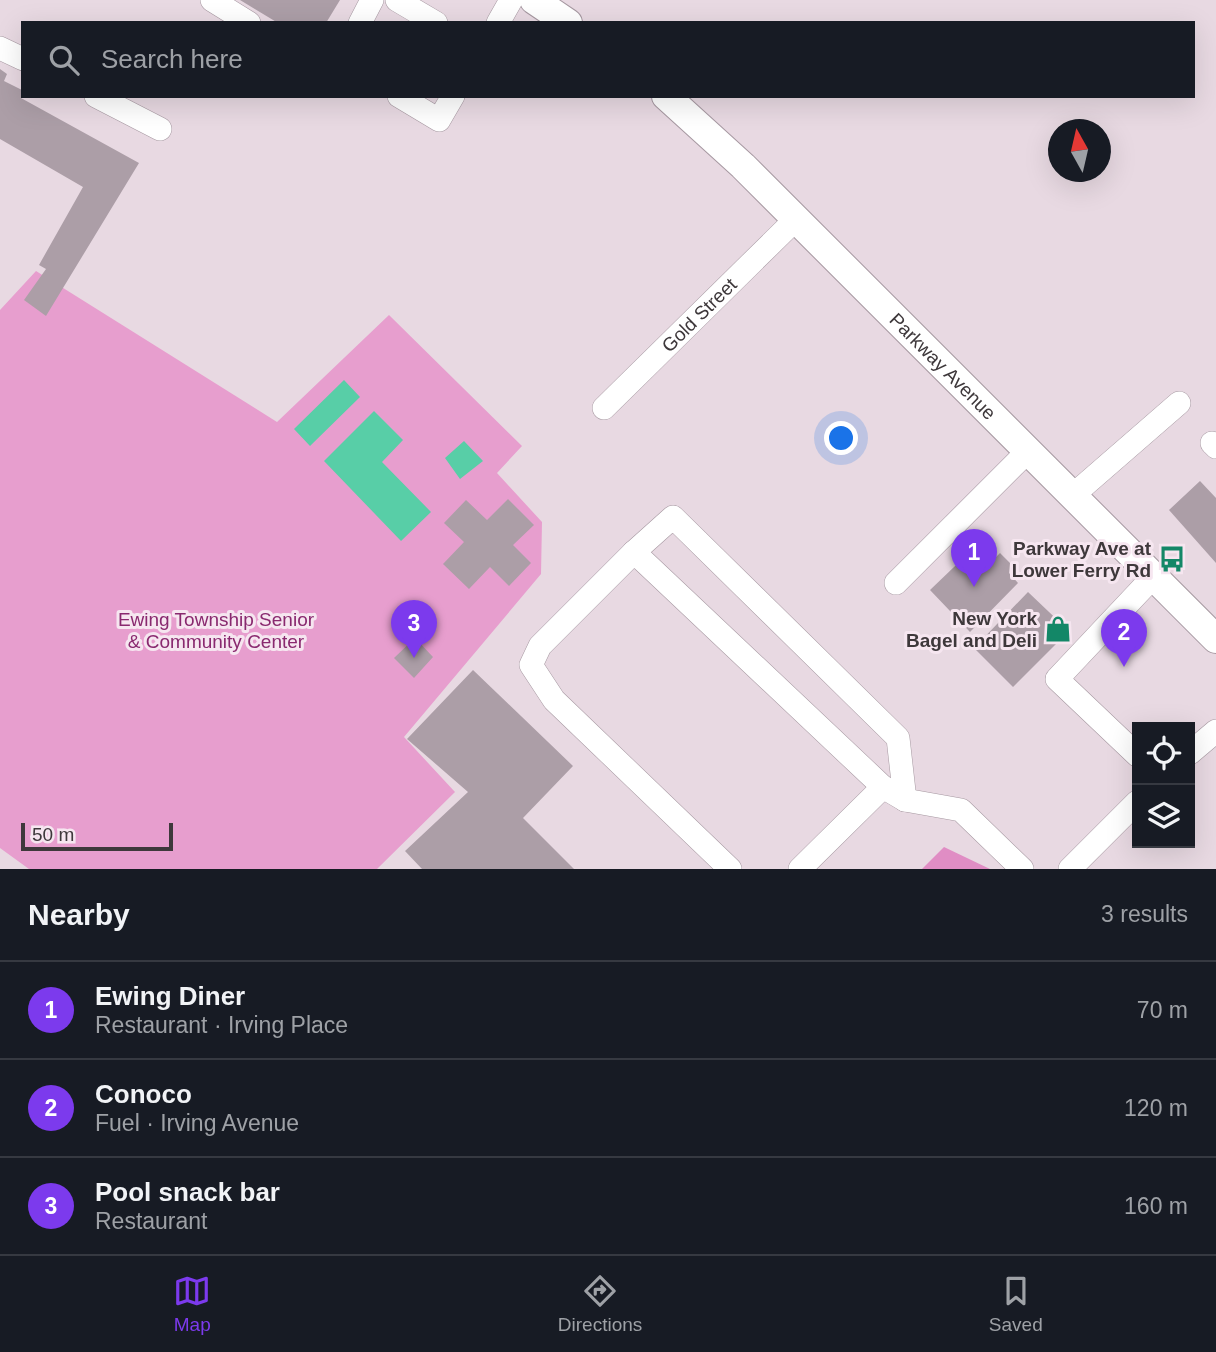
<!DOCTYPE html>
<meta charset="utf-8">
<style>
:root{--surface:#171b24;--page:#20242c;--text:#f1f3f6;--muted:#9ea1a6;--line:#363941;--accent:#7c3aed}
body{margin:0;font-family:Helvetica,sans-serif;background:var(--page);color:var(--text)}
.controls{position:absolute;right:21px;bottom:21px;display:grid;overflow:hidden;border-radius:0px;box-shadow:0 7px 28px #0002}
.controls button{width:63px;height:63px;display:grid;place-items:center;padding:0;border:0;border-bottom:2px solid var(--line);background:var(--surface);color:var(--text);font:35px sans-serif}
.compass{position:absolute;left:1048px;top:119px;width:63px;height:63px;border-radius:50%;background:var(--surface);box-shadow:0 7px 28px #0002;rotate:352deg}
.scale{position:absolute;left:21px;bottom:18px;width:152px;box-sizing:border-box;padding-left:7px;border:4px solid #3e383b;border-top:0;font-size:19px;line-height:24px;white-space:nowrap;color:#3e383b;-webkit-text-stroke:5px #f6e6f0;paint-order:stroke}
.you{position:absolute;left:842px;top:439px;width:24px;height:24px;margin:-18px;border:5px solid #fff;border-radius:50%;background:#1a73e8;box-shadow:0 0 0 10px #1a73e833}
.badge{display:grid;place-items:center;width:46px;height:46px;border-radius:50%;background:var(--accent);color:#fff;font-size:23px;font-weight:700}
.pin{position:absolute;translate:-50% -58px;filter:drop-shadow(0 2px 4px #0008)}
.pin::after{content:'';position:absolute;top:37px;width:24px;height:21px;background:inherit;clip-path:polygon(0 0,100% 0,50% 100%)}
.list{margin:0;padding:0;list-style:none}
h2{display:flex;justify-content:space-between;align-items:center;height:91px;margin:0;padding:0 28px;font-size:30px}
h2 small{font-size:23px;font-weight:400;color:var(--muted)}
.list li{display:grid;grid-template-columns:46px 1fr auto;gap:21px;align-items:center;box-sizing:border-box;height:98px;padding:0 28px;border-top:2px solid var(--line)}
.list b{display:block;font-size:26px;white-space:nowrap}
.list p{margin:0;font-size:23px;white-space:nowrap;color:var(--muted)}
.list em{font-size:23px;font-style:normal;color:var(--muted)}
.icon{flex:none;width:38px;height:38px;fill:none;stroke:currentColor;stroke-width:2;stroke-linecap:round;stroke-linejoin:round}
.map{position:relative;flex:none;width:1216px;height:869px;overflow:hidden}
.search{position:absolute;background:var(--surface);box-shadow:0 7px 28px #0002;left:21px;right:21px;top:21px;height:77px;display:flex;align-items:center;gap:18px;box-sizing:border-box;padding:0 24px;border-radius:0px;color:var(--muted);font-size:26px}
.sheet{height:385px;background:var(--surface)}
nav{display:flex;justify-content:space-around;align-items:center;box-sizing:border-box;height:98px;border-top:2px solid var(--line);background:var(--surface);font-size:19px;color:var(--muted)}
nav a{display:grid;justify-items:center;gap:4px}
nav .on{color:var(--accent)}
.map>svg:first-child{display:block}
.green{fill:#e79ece}
.forest{fill:#e08dc4}
.water{fill:#58cea7}
.building{fill:#ac9ea7}
.lines{fill:none;stroke-linecap:round;stroke-linejoin:round}
.minor-casing{stroke:#a698a1;stroke-width:24}
.major-casing{stroke:#a698a1;stroke-width:30}
.minor{stroke:#fff;stroke-width:23}
.major{stroke:#fff;stroke-width:28}
.labels{text-anchor:middle;dominant-baseline:central;stroke-width:6;stroke-linejoin:round;paint-order:stroke}
.street-label{font-size:19px;fill:#3e383b;stroke:#f6e6f0}
.poi-label{font-size:19px;font-weight:bold;fill:#3e383b;stroke:#f6e6f0;text-anchor:end}
.park-label{font-size:19px;fill:#89296f;stroke:#f6e6f0}
</style>
<div class="map">
<svg width="1216" height="869" viewBox="0 0 1216 869">
<rect width="100%" height="100%" fill="#e8d9e2"/>
<path class="green" d="M36,271L277,422L389,315L522,446L497,473L542,522L541,574L404,737L455,792L377,869H29L0,848V310Z"/>
<path class="forest" d="M944,847L990,869H922Z"/>
<path class="water" d="M344,380L360,397L310,446L294,429Z
M374,411L403,440L382,462L431,512L401,541L324,461Z
M464,441L483,461L460,479L445,458Z"/>
<path class="building" d="M240,0H340L326,23H278Z
M0,69L7,74L4,81L22,90L21,98L139,163L46,316L24,300L46,269L39,265L83,187L0,139Z
M1200,481L1216,498V563L1169,510Z
M508,499L534,525L513,545L531,563L509,586L490,567L469,589L443,564L464,542L444,523L466,500L487,520Z
M978,544L994,559L1000,553L1010,563L1009,573L1018,583L970,632L930,590Z
M1028,592L1069,631L1013,687L974,648Z
M415,638L433,657L414,678L394,658Z
M473,670L573,766L523,818L574,869H422L405,851L468,792L407,739Z"/>
<g class="lines">
<g class="minor-casing">
<g id="minor">
<path d="M212,0L249,23"/>
<path d="M397,0L436,23"/>
<path d="M360,23L372,0"/>
<path d="M498,23L511,0"/>
<path d="M0,48L23,59"/>
<path d="M96,96L160,129"/>
<path d="M399,96L439,120L453,96"/>
<path id="s1" d="M604,408L795,220"/>
<path d="M1212,443L1216,447"/>
<path d="M1072,496L1179,403"/>
<path d="M634,552L673,517L898,738L905,800"/>
<path d="M896,583L1028,451"/>
<path d="M1190,753L1216,731"/>
<path d="M1137,755L1057,679L1153,577"/>
<path d="M730,869L554,700L531,665L540,646L634,552L883,787L905,800L961,810L1022,869"/>
<path d="M800,869L883,787"/>
<path d="M1070,869L1137,802"/>
</g>
</g>
<g class="major-casing">
<g id="major">
<path d="M534,0L568,23"/>
<path id="s2" d="M666,96L743,166L1216,639"/>
</g>
</g>
<use href="#minor" class="minor"/>
<use href="#major" class="major"/>
</g>
<defs>
<g id="bus-bare" transform="scale(2.1)"><path d="M-5-6H5V4H4V6H2V4H-2V6H-4V4H-5ZM-3.5-4V0h7V-4ZM-3.5 1.2v1.5H-2V1.2ZM2 1.2v1.5H3.5V1.2Z" fill="#138767" stroke="#f6e6f0" stroke-width="2.5" paint-order="stroke"/></g>
<g id="shop-bare" transform="scale(2.1)"><path d="M-5-2.5h2.3a2.7 3.5 0 0 1 5.4 0H5L5.5 6h-11ZM-1.5-2.5h3a1.5 2.3 0 0 0-3 0Z" fill="#138767" stroke="#f6e6f0" stroke-width="2.5" paint-order="stroke"/></g>
</defs>
<g fill-rule="evenodd">
<use href="#bus-bare" x="1172" y="559"/>
<use href="#shop-bare" x="1058" y="629"/>
</g>
<g class="labels">
<g class="street-label">
<text stroke="none"><textPath href="#s1" startOffset="133">Gold Street</textPath></text>
<text stroke="none"><textPath href="#s2" startOffset="387">Parkway Avenue</textPath></text>
</g>
<g class="poi-label">
<text x="1151" y="548">Parkway Ave at<tspan x="1151" dy="22">Lower Ferry Rd</tspan></text>
<text x="1037" y="618">New York<tspan x="1037" dy="22">Bagel and Deli</tspan></text>
</g>
<g class="park-label">
<text x="216" y="619">Ewing Township Senior<tspan x="216" dy="22">&amp; Community Center</tspan></text>
</g>
</g>
</svg>
<div class="controls">
<button><svg class="icon" aria-label="locate" viewBox="0 0 24 24"><circle cx="12" cy="12" r="6"/><path d="M12 2v4M12 18v4M2 12h4M18 12h4"/></svg></button>
<button><svg class="icon" aria-label="layers" viewBox="0 0 24 24"><path d="M12 4l9 5-9 5-9-5zM3 14l9 5 9-5"/></svg></button>
</div>
<svg class="compass" viewBox="-18 -18 36 36"><path d="M0-13l5 13h-10z" fill="#e53935"/><path d="M0 13l5-13h-10z" fill="#9ea1a6"/></svg>
<div class="scale">50 m</div>
<div class="you"></div>
<div class="pin badge" style="left:974px;top:587px">1</div>
<div class="pin badge" style="left:1124px;top:667px">2</div>
<div class="pin badge" style="left:414px;top:658px">3</div>
<div class="search"><svg class="icon" aria-label="search" viewBox="0 0 24 24"><circle cx="10" cy="10" r="6"/><path d="M15 15l6 6"/></svg>Search here</div>
</div>
<section class="sheet">
<h2>Nearby<small>3 results</small></h2>
<ul class="list">
<li><span class="badge">1</span><div><b>Ewing Diner</b><p>Restaurant · Irving Place</p></div><em>70 m</em></li>
<li><span class="badge">2</span><div><b>Conoco</b><p>Fuel · Irving Avenue</p></div><em>120 m</em></li>
<li><span class="badge">3</span><div><b>Pool snack bar</b><p>Restaurant</p></div><em>160 m</em></li>
</ul>
</section>
<nav>
<a class="on"><svg class="icon" aria-label="map" viewBox="0 0 24 24"><path d="M3 6l6-2 6 2 6-2v14l-6 2-6-2-6 2zM9 4v14M15 6v14"/></svg>Map</a>
<a><svg class="icon" aria-label="directions" viewBox="0 0 24 24"><path d="M12 3l9 9-9 9-9-9zM9 14v-3h6M13 9l2 2-2 2"/></svg>Directions</a>
<a><svg class="icon" aria-label="saved" viewBox="0 0 24 24"><path d="M7 4h10v16l-5-4-5 4z"/></svg>Saved</a>
</nav>
